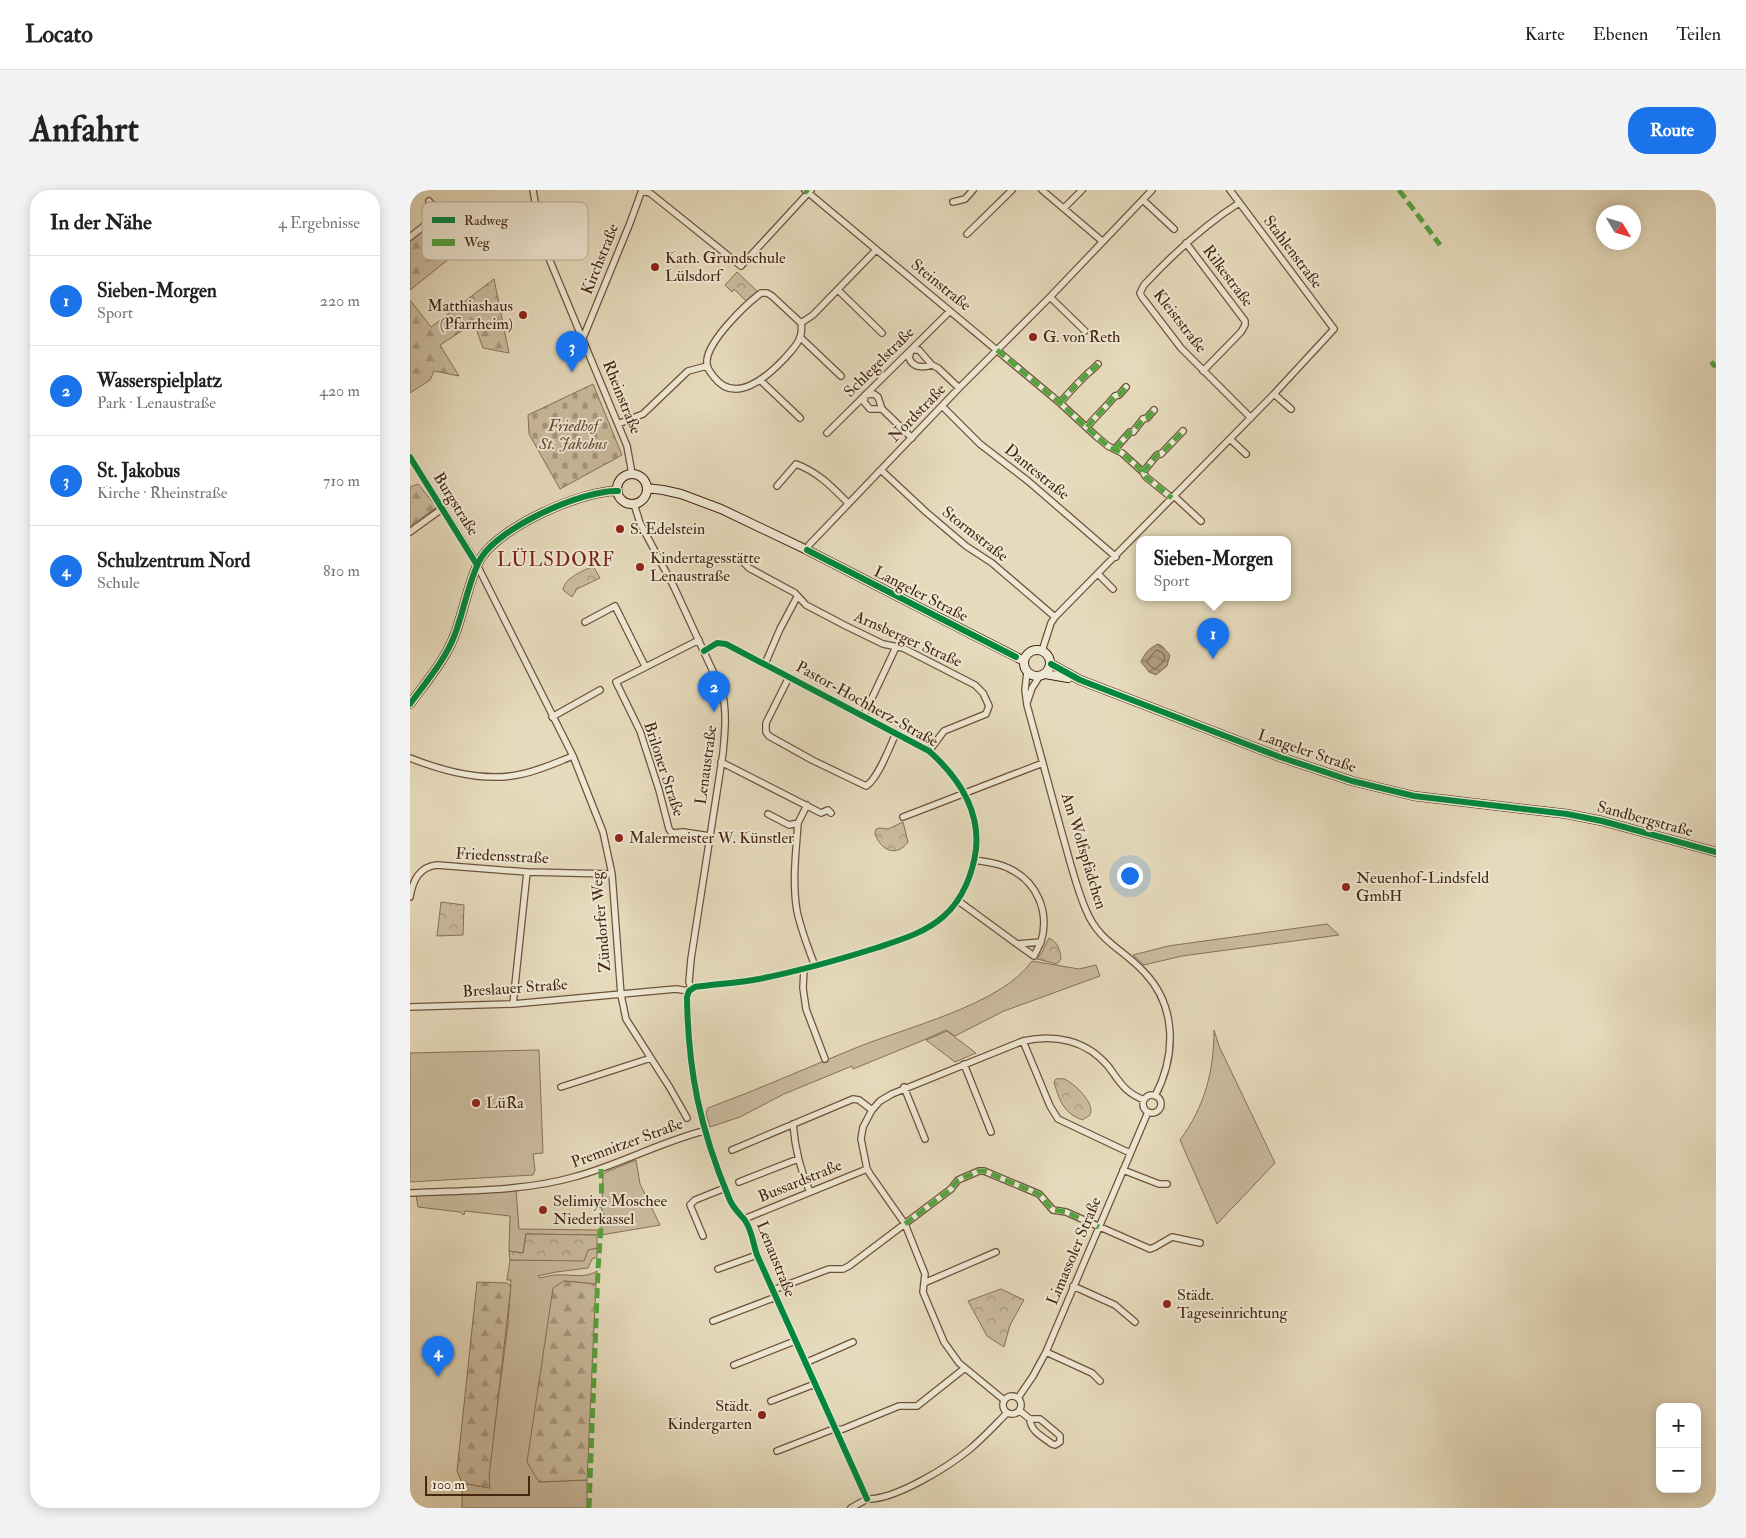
<!DOCTYPE html>
<html lang="de">
<meta charset="utf-8">
<style>
:root{--surface:#fff;--page:#f2f2f2;--text:#222;--muted:#767676;--line:#e0e0e0;--accent:#1a73e8}
body{margin:0;font-family:"IM FELL Double Pica",serif;background:var(--page);color:var(--text)}
.controls{position:absolute;right:15px;bottom:15px;display:grid;overflow:hidden;border-radius:10px;box-shadow:0 2px 12px #0003}
.controls button{width:45px;height:45px;display:grid;place-items:center;padding:0;border:0;border-bottom:1px solid var(--line);background:var(--surface);color:var(--text);font:25px sans-serif}
.compass{position:absolute;left:1186px;top:15px;width:45px;height:45px;border-radius:50%;background:var(--surface);box-shadow:0 2px 12px #0003;rotate:128deg}
.scale{position:absolute;left:15px;bottom:12px;width:105px;box-sizing:border-box;padding-left:5px;border:2px solid #462511;border-top:0;font-size:14px;line-height:18px;white-space:nowrap;color:#462511;-webkit-text-stroke:4px #eee7d3;paint-order:stroke}
.you{position:absolute;left:719px;top:685px;width:18px;height:18px;margin:-12px;border:4px solid #fff;border-radius:50%;background:#1a73e8;box-shadow:0 0 0 8px #1a73e833}
.badge{display:grid;place-items:center;width:32px;height:32px;border-radius:50%;background:var(--accent);color:#fff;font-size:16px;font-weight:700}
.pin{position:absolute;translate:-50% -41px;filter:drop-shadow(0 1px 2px #0008)}
.pin::after{content:'';position:absolute;top:26px;width:18px;height:15px;background:inherit;clip-path:polygon(0 0,100% 0,50% 100%)}
.popup{position:absolute;left:726px;top:346px;width:155px;height:65px;box-sizing:border-box;display:grid;place-content:center;border-radius:10px;background:var(--surface);filter:drop-shadow(0 1px 4px #0005);font-size:16px;white-space:nowrap;color:var(--muted)}
.popup b{font-size:19px;color:var(--text)}
.popup::after{content:'';position:absolute;left:50%;top:100%;margin-left:-10px;border:10px solid transparent;border-top-color:var(--surface)}
.list{margin:0;padding:0;list-style:none}
h2{display:flex;justify-content:space-between;align-items:center;height:65px;margin:0;padding:0 20px;font-size:21px}
h2 small{font-size:16px;font-weight:400;color:var(--muted)}
.list li{display:grid;grid-template-columns:32px 1fr auto;gap:15px;align-items:center;box-sizing:border-box;height:90px;padding:0 20px;border-top:1px solid var(--line)}
.list b{display:block;font-size:19px;white-space:nowrap}
.list p{margin:0;font-size:16px;white-space:nowrap;color:var(--muted)}
.list em{font-size:16px;font-style:normal;color:var(--muted)}
.map{position:relative;flex:none;width:1306px;height:1318px;overflow:hidden;border-radius:20px}
header{display:flex;align-items:center;gap:30px;box-sizing:border-box;height:70px;padding:0 25px;background:var(--surface);border-bottom:1px solid var(--line)}
header strong{font-size:24px}
nav{display:flex;gap:28px;margin-inline-start:auto;font-size:18px}
.intro{display:flex;align-items:center;justify-content:space-between;box-sizing:border-box;height:120px;padding:0 30px}
h1{margin:0;font-size:35px}
.button{padding:12px 22px;border-radius:20px;background:var(--accent);color:#fff;font-size:18px;font-weight:700}
main{display:flex;gap:30px;padding:0 30px}
aside{flex:1;background:var(--surface);border-radius:20px;box-shadow:0 2px 12px #0003}
.map>svg:first-child{display:block}
.grass{fill:#cabb9e;stroke:#887058}
.forest{fill:url(#forest-firs);stroke:#887058}
.cemetery{fill:url(#cemetery-stones);stroke:#887058}
.park{fill:url(#park-crowns);stroke:#887058}
.water{fill:url(#water-waves);stroke:#856c54}
.lines{fill:none;stroke-linecap:round;stroke-linejoin:round}
.shore{stroke:#7a6049;stroke-width:1}
.street-casing{stroke:#6e523c;stroke-width:8}
.secondary-casing{stroke:#462511;stroke-width:10}
.street{stroke:#eee7d3;stroke-width:5.5}
.secondary{stroke:#eee7d3;stroke-width:8}
.quiet{stroke:#55a33f;stroke-width:5;stroke-dasharray:10 5;stroke-linecap:butt}
.cycleway-casing{stroke:#eee7d3;stroke-width:9}
.cycleway{stroke:#00873e;stroke-width:6}
.poi-dot{fill:#8f2418;stroke:#eee7d3;stroke-width:2}
.labels{text-anchor:middle;dominant-baseline:central;stroke-width:4;stroke-linejoin:round;paint-order:stroke}
.street-label{font-size:16px;fill:#462511;stroke:#eee7d3}
.poi-label{font-size:16px;fill:#462511;stroke:#eee7d3;text-anchor:start}
.park-label{font-size:16px;font-style:italic;fill:#674a34;stroke:#eee7d3}
.quarter-label{font-size:19px;letter-spacing:1px;fill:#7a1f14;stroke:#eee7d3}
.key{fill:#eee7d3;stroke:#bcad99;stroke-width:1}
.key-label{font-size:14px;fill:#462511}
</style>
<header>
<strong>Locato</strong>
<nav><a>Karte</a><a>Ebenen</a><a>Teilen</a></nav>
</header>
<div class="intro"><h1>Anfahrt</h1><a class="button">Route</a></div>
<main>
<aside>
<h2>In der Nähe<small>4 Ergebnisse</small></h2>
<ul class="list">
<li><span class="badge">1</span><div><b>Sieben-Morgen</b><p>Sport</p></div><em>220 m</em></li>
<li><span class="badge">2</span><div><b>Wasserspielplatz</b><p>Park · Lenaustraße</p></div><em>420 m</em></li>
<li><span class="badge">3</span><div><b>St. Jakobus</b><p>Kirche · Rheinstraße</p></div><em>710 m</em></li>
<li><span class="badge">4</span><div><b>Schulzentrum Nord</b><p>Schule</p></div><em>810 m</em></li>
</ul>
</aside>
<div class="map">
<svg width="1306" height="1318" viewBox="0 0 1306 1318">
<defs>
<pattern id="forest-firs" width="22" height="20" patternUnits="userSpaceOnUse" patternTransform="scale(1.25)"><rect width="22" height="20" fill="#cabb9e"/><path d="M5 1l3.5 6h-7zM16 11l3.5 6h-7z" fill="#a6987f"/></pattern>
<pattern id="cemetery-stones" width="16" height="16" patternUnits="userSpaceOnUse" patternTransform="scale(1.25)"><rect width="16" height="16" fill="#cabb9e"/><path d="M2 7V4a2 2 0 0 1 4 0v3zM10 15v-3a2 2 0 0 1 4 0v3z" fill="#a6987f"/></pattern>
<pattern id="park-crowns" width="20" height="18" patternUnits="userSpaceOnUse" patternTransform="scale(1.25)"><rect width="20" height="18" fill="#cabb9e"/><path d="M2 6a3 3 0 1 1 6 0M12 15a3 3 0 1 1 6 0" fill="none" stroke="#a6987f"/></pattern>
<pattern id="water-waves" width="16" height="10" patternUnits="userSpaceOnUse" patternTransform="scale(1.25)"><rect width="16" height="10" fill="#af9c81"/><path d="M0 5q4-4 8 0t8 0" fill="none" stroke="#907f68"/></pattern>
</defs>
<rect width="100%" height="100%" fill="#e5dabb"/>
<filter id="stains"><feTurbulence type="fractalNoise" baseFrequency=".004" numOctaves="4"/><feColorMatrix values="0 0 0 0 .2 0 0 0 0 .09 0 0 0 0 .02 0 0 0 .5 -.17"/></filter>
<radialGradient id="worn" r=".72"><stop offset=".6" stop-color="#630" stop-opacity="0"/><stop offset="1" stop-color="#630" stop-opacity=".3"/></radialGradient>
<path class="grass" d="M917,734L929,745L772,766L734,775L723,765L758,756Z
M622,771L669,779L686,775L690,786L594,821L545,846L536,840L514,850L443,879L442,876L374,904L330,927L300,937L296,923L298,918C347,900 394,879 443,859C493,838 592,815 622,771Z
M804,840L809,856L865,973L807,1034L770,950C795,916 804,881 804,840Z
M537,841L566,863L545,872L516,850Z
M129,860L133,963L123,964L125,980L123,985L0,992V863Z
M226,970L230,994L250,1035L191,1045L193,985L196,982Z
M106,999L109,1039L188,1040L187,1045L116,1044L113,1063L99,1061L100,1026L55,1021L54,1025L50,1022L8,1017L6,1005Z
M187,1058V1067L182,1069L178,1078L146,1082L128,1086L130,1088C136,1087 141,1085 146,1085C160,1084 175,1089 187,1081L186,1094L154,1091L129,1292L177,1290V1318H52V1293L79,1298L78,1287L98,1134L101,1090H97L100,1070H129Z"/>
<path class="forest" d="M41,17L49,19L66,53H59L0,100V49Z
M84,89L99,163L73,158L64,133L30,155L49,186L24,181L20,190L0,203V110L21,137Z
M8,294L27,317L0,336V297Z
M154,1091L186,1094L177,1290L129,1292L117,1272L143,1098Z
M67,1092L97,1093L101,1096L79,1287L80,1298L52,1293L47,1281Z"/>
<path class="cemetery" d="M183,194L212,265L150,299L119,244L118,225Z"/>
<path class="park" d="M327,82L347,101L337,112L324,99L322,102L315,95Z
M183,376L190,388L167,399L162,407L153,400C154,388 173,381 183,376Z
M493,632L498,652C486,668 471,660 465,644L466,639L470,638L478,639Z
M31,712L54,715L53,745L27,746Z
M639,748C648,752 650,760 651,769L647,774L627,769L632,762Z
M646,889C649,889 652,888 654,889C663,892 688,915 679,926C679,926 673,929 673,930C654,924 649,910 644,892Z
M116,1044L187,1045V1058L178,1060L174,1071L100,1070L99,1061L113,1063Z
M591,1099L614,1110L600,1135L594,1157L577,1146L558,1111Z"/>
<path class="water" d="M748,454L752,456L760,465L757,476L746,485L739,482L731,472C734,464 739,458 748,454Z"/>
<g class="lines">
<path class="shore" d="M747,460L753,463L755,468L752,473L745,479L739,475L737,471Z"/>
<g class="street-casing">
<path id="street" d="M123,0L129,35L138,66L217,256L222,284
M395,0L650,213L687,247L698,256L712,263L733,282L736,287L762,308
M632,0L692,51
M232,1L240,3L331,76L401,0
M733,10L764,39
M19,11L29,23
M543,12L555,9L563,0
M829,13C793,36 763,64 734,95L730,103L732,107L771,158L841,228
M654,18L672,0
M557,44L602,0
M0,47L38,17
M776,53L835,131V135L831,142L793,181
M428,100L472,143
M351,103H357L362,106L391,133C394,149 384,158 374,169C357,187 325,215 304,187C300,182 296,177 297,170C299,150 335,115 351,103Z
M640,107L675,141
M391,133L403,125L466,60
M173,148L220,33L232,0
M391,148L431,186
M522,175C513,178 503,178 499,168L501,160H509L522,175L528,178L549,198
M350,190L390,228
M864,204L881,219
M650,213C659,202 667,194 676,185C680,181 684,179 688,174
M532,216L570,254L618,291L706,367
M472,219H460L454,212L455,205L464,204L468,207L472,219L502,248
M208,234L233,224L278,181L297,176
M677,237C686,226 696,217 705,206L709,205L716,197
M417,243L540,121
M820,249L836,264
M705,259L720,242H723L733,229L737,228L744,220
M0,267L64,369L163,566L193,642L202,684L211,805L216,829L260,898L277,928
M471,280L516,322L556,356L582,373L645,427
M733,282L747,265L751,264L773,241
M367,296L386,274C408,282 422,297 438,313
M764,306L791,331
M224,314L230,333L264,397L312,501C317,522 315,541 313,563L281,769L279,792L281,799
M0,342L33,318
M397,360L399,355L549,198L640,107L742,0
M333,372L339,378L385,403L396,415L436,436L473,454L493,458L565,495L573,503L579,516L576,524L534,541L519,561
M688,384L703,399
M175,432L205,416L235,476
M289,450L206,492L230,541L249,600L259,639L262,643L273,642L300,646
M294,461L307,453L316,454L519,561C547,586 570,619 566,659C563,683 553,709 534,726C515,743 490,750 466,758C428,770 389,781 349,789C328,793 306,794 285,797L279,801L277,807C278,881 290,939 319,1008C322,1017 328,1022 334,1029C342,1039 343,1054 347,1065L457,1309
M632,461L641,433L645,427L864,204L924,139L820,0
M355,474L370,439L387,407
M617,482L615,500L617,515C629,559 641,603 653,647C660,671 666,697 676,720C689,752 713,759 735,783C767,817 766,866 745,906
M379,487L356,533V542L359,546L402,570L456,596C468,589 480,556 486,543
M617,513L622,498L629,487
M454,525L486,457
M142,527L190,500
M0,568C33,581 72,592 107,585C126,582 145,573 163,566
M311,572L409,622L411,623L418,620L421,623
M358,624L379,635L388,633L397,615
M493,627L633,573
M388,633C386,662 382,692 387,721C391,740 398,758 405,776
M564,670C576,672 588,673 598,678C627,691 640,722 631,752
M0,707C3,690 9,677 27,675L117,682L202,684
M547,710L607,754
M631,752L624,766L607,754Z
M394,779L393,798L396,819L415,869
M103,814L117,682
M0,817L103,814L266,799L279,801
M613,851L640,916L648,929L720,963
M554,874L581,942
M151,897L241,868
M494,897L515,949
M733 914a9 9 0 1 1 18 0a9 9 0 1 1-18 0Z
M383,934C385,958 390,980 400,1002
M322,960L443,909L449,910L462,920
M713,980L749,994H757
M329,992L388,969
M0,1003C55,1000 111,1002 164,987C209,975 250,952 294,941
M334,1029L457,979
M293,1046L280,1015L285,1010L315,998
M308,1079L347,1065
M514,1093L586,1062
M663,1096L705,1115L725,1132
M363,1100L419,1079H433L439,1076L541,999L548,990L569,981H574L629,1004L643,1020L656,1022L740,1059L745,1057L762,1047L790,1053
M303,1131L366,1107
M636,1162L682,1183L690,1191
M395,1173L443,1152
M324,1175L385,1151
M593 1215a9 9 0 1 1 18 0a9 9 0 1 1-18 0Z
M608,1208L623,1186L636,1162L738,922
M594,1210L549,1173L534,1152L513,1102L515,1084L495,1034L460,984L457,979L451,949L453,937L462,920L470,911L482,904L613,851C645,844 676,850 698,876C710,892 714,902 734,910
M361,1211L405,1194
M610,1221L620,1229C620,1241 633,1247 642,1254L645,1255L650,1252V1246L648,1244L630,1229H620
M367,1261L421,1240L433,1239L489,1216H507L555,1178
M457,1309C485,1310 538,1277 560,1259C573,1248 585,1235 597,1223
M441,1318L457,1309"/>
</g>
<g class="secondary-casing">
<path id="secondary" d="M207 299a15 15 0 1 1 30 0a15 15 0 1 1-30 0Z
M237,298L253,300L271,304L311,319L397,360L614,471
M614 473a13 13 0 1 1 26 0a13 13 0 1 1-26 0Z
M641,474L670,490L870,567L942,591L1004,606L1157,624L1192,631L1306,662
M635,484L658,488
M0,514C16,492 36,469 45,444C54,421 59,388 71,368C90,337 172,300 208,301"/>
</g>
<use href="#street" class="street"/>
<use href="#secondary" class="secondary"/>
<path class="quiet" d="M395,0L398,3
M989,0L1030,55
M587,160L650,213L687,247L698,256L712,263L728,277L736,287L762,308
M1301,172L1306,177
M650,213C659,202 667,194 676,185C680,181 684,179 688,174
M677,237C686,226 696,217 705,206L709,205L716,197
M705,259L720,242H723L733,229L737,228L744,220
M733,282L747,265L751,264L773,241
M495,1034L541,999L548,990L569,981H574L629,1004L643,1020L656,1022L689,1037
M179,1318L188,1079L192,1024L191,979"/>
<g class="cycleway-casing">
<path id="cycleway" d="M0,267L67,375
M397,360L606,467
M294,461L307,453L316,454L519,561C547,586 570,619 566,659C563,683 553,709 534,726C515,743 490,750 466,758C428,770 389,781 349,789C328,793 306,794 285,797L279,801L277,807C278,881 290,939 319,1008C322,1017 328,1022 334,1029C342,1039 343,1054 347,1065L457,1309
M641,474L670,490L870,567L942,591L1004,606L1157,624L1192,631L1306,662
M0,514C16,492 36,469 45,444C54,421 59,388 71,368C90,337 172,300 208,301"/>
</g>
<use href="#cycleway" class="cycleway"/>
</g>
<g class="poi-dot">
<circle cx="245" cy="77" r="5"/>
<circle cx="113" cy="125" r="5"/>
<circle cx="623" cy="147" r="5"/>
<circle cx="210" cy="339" r="5"/>
<circle cx="230" cy="377" r="5"/>
<circle cx="209" cy="648" r="5"/>
<circle cx="936" cy="697" r="5"/>
<circle cx="66" cy="913" r="5"/>
<circle cx="133" cy="1020" r="5"/>
<circle cx="757" cy="1114" r="5"/>
<circle cx="352" cy="1225" r="5"/>
</g>
<g class="labels">
<g class="street-label">
<text transform="translate(883 62) rotate(53)">Stahlenstraße</text>
<text transform="translate(190 69) rotate(-68)">Kirchstraße</text>
<text transform="translate(818 86) rotate(53)">Rilkestraße</text>
<text transform="translate(531 95) rotate(39)">Steinstraße</text>
<text transform="translate(770 131) rotate(52)">Kleiststraße</text>
<text transform="translate(469 172) rotate(-45)">Schlegelstraße</text>
<text transform="translate(212 207) rotate(68)">Rheinstraße</text>
<text transform="translate(507 223) rotate(-46)">Nordstraße</text>
<text transform="translate(627 282) rotate(39)">Dantestraße</text>
<text transform="translate(46 314) rotate(58)">Burgstraße</text>
<text transform="translate(565 344) rotate(38)">Stormstraße</text>
<text transform="translate(511 404) rotate(27)">Langeler Straße</text>
<text transform="translate(498 449) rotate(24)">Arnsberger Straße</text>
<text transform="translate(457 514) rotate(29)">Pastor-Hochherz-Straße</text>
<text transform="translate(897 561) rotate(19)">Langeler Straße</text>
<text transform="translate(296 575) rotate(-82)">Lenaustraße</text>
<text transform="translate(254 579) rotate(72)">Briloner Straße</text>
<text transform="translate(1235 629) rotate(15)">Sandbergstraße</text>
<text transform="translate(674 661) rotate(73)">Am Wolfspfädchen</text>
<text transform="translate(92 666) rotate(3)">Friedensstraße</text>
<text transform="translate(191 732) rotate(-95)">Zündorfer Weg</text>
<text transform="translate(105 798) rotate(-4)">Breslauer Straße</text>
<text transform="translate(217 953) rotate(-20)">Premnitzer Straße</text>
<text transform="translate(390 991) rotate(-22)">Bussardstraße</text>
<text transform="translate(664 1061) rotate(-67)">Limassoler Straße</text>
<text transform="translate(366 1069) rotate(68)">Lenaustraße</text>
</g>
<g class="poi-label">
<text x="255" y="68">Kath. Grundschule<tspan x="255" dy="18">Lülsdorf</tspan></text>
<text x="103" y="116" text-anchor="end">Matthiashaus<tspan x="103" dy="18">(Pfarrheim)</tspan></text>
<text x="633" y="147">G. von Reth</text>
<text x="220" y="339">S. Edelstein</text>
<text x="240" y="368">Kindertagesstätte<tspan x="240" dy="18">Lenaustraße</tspan></text>
<text x="219" y="648">Malermeister W. Künstler</text>
<text x="946" y="688">Neuenhof-Lindsfeld<tspan x="946" dy="18">GmbH</tspan></text>
<text x="76" y="913">LüRa</text>
<text x="143" y="1011">Selimiye Moschee<tspan x="143" dy="18">Niederkassel</tspan></text>
<text x="767" y="1105">Städt.<tspan x="767" dy="18">Tageseinrichtung</tspan></text>
<text x="342" y="1216" text-anchor="end">Städt.<tspan x="342" dy="18">Kindergarten</tspan></text>
</g>
<g class="park-label">
<text x="163" y="236">Friedhof<tspan x="163" dy="18">St. Jakobus</tspan></text>
</g>
<g class="quarter-label">
<text x="146" y="370">LÜLSDORF</text>
</g>
</g>
<rect x="12" y="12" width="166" height="58" rx="8" class="key"/>
<rect x="22" y="27" width="23" height="6" fill="#00873e"/>
<rect x="22" y="49" width="23" height="7" fill="#55a33f"/>
<g class="key-label">
<text x="54" y="35">Radweg</text>
<text x="54" y="57">Weg</text>
</g>
<rect width="100%" height="100%" filter="url(#stains)"/>
<rect width="100%" height="100%" fill="url(#worn)"/>
</svg>
<div class="controls">
<button>+</button>
<button>−</button>
</div>
<svg class="compass" viewBox="-18 -18 36 36"><path d="M0-13l5 13h-10z" fill="#e53935"/><path d="M0 13l5-13h-10z" fill="#767676"/></svg>
<div class="scale">100 m</div>
<div class="you"></div>
<div class="pin badge" style="left:803px;top:469px">1</div>
<div class="popup"><b>Sieben-Morgen</b>Sport</div>
<div class="pin badge" style="left:304px;top:522px">2</div>
<div class="pin badge" style="left:162px;top:182px">3</div>
<div class="pin badge" style="left:28px;top:1187px">4</div>
</div>
</main>
